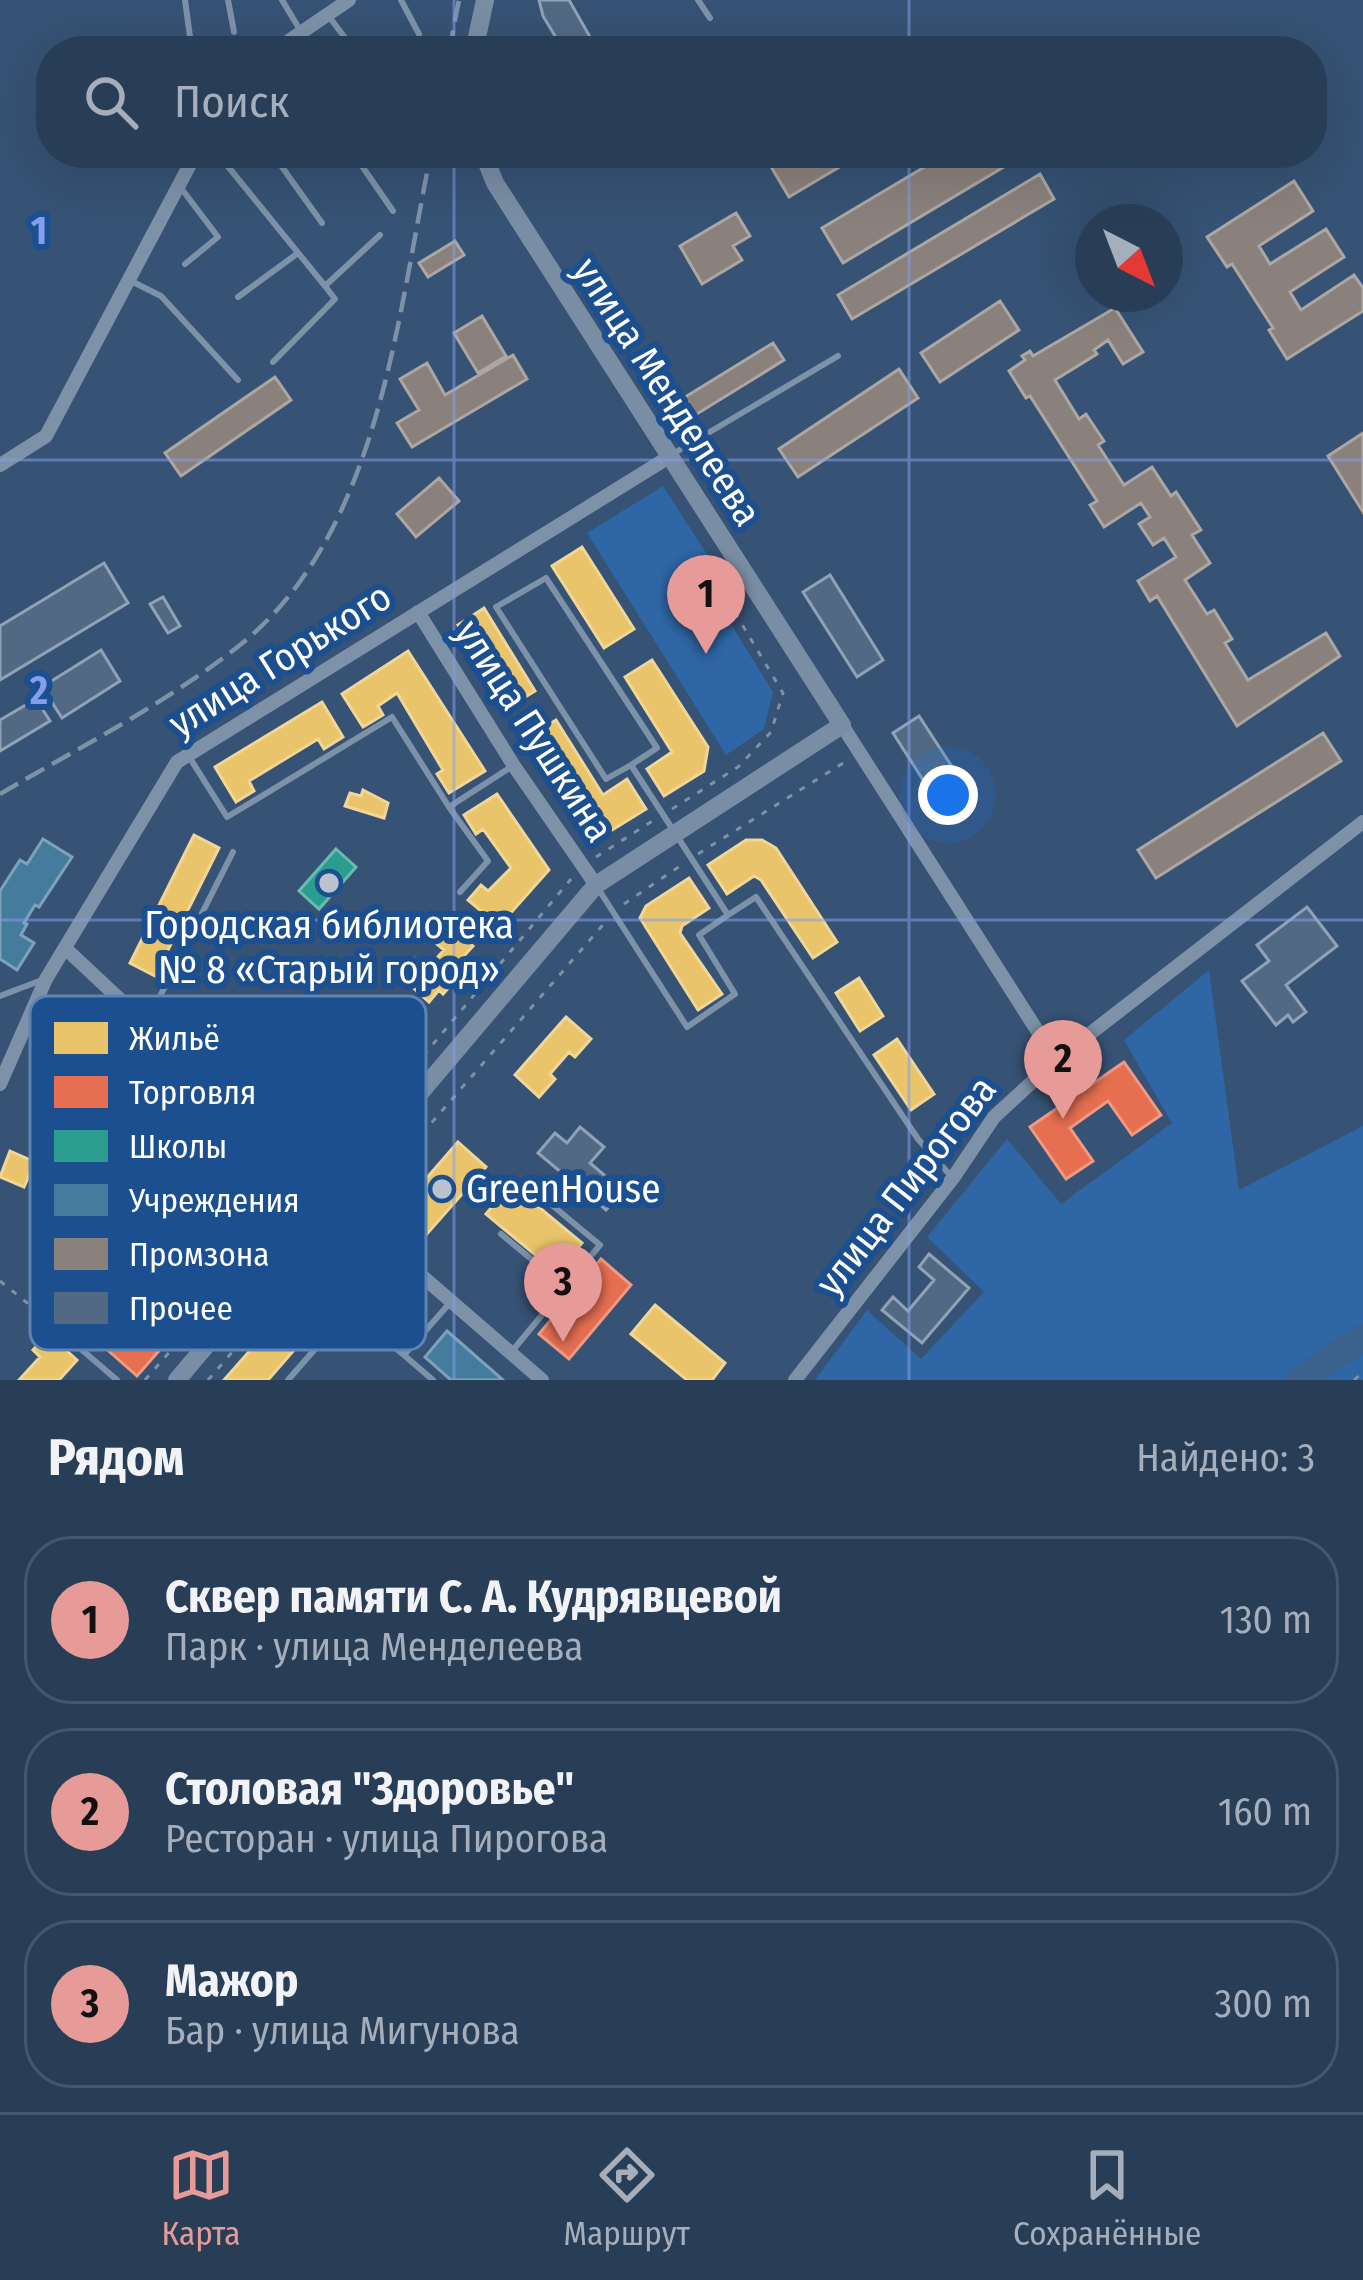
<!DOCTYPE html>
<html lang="ru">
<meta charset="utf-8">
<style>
:root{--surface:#283e57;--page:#344961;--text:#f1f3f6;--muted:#a5aeba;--line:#44576d;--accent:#e69b98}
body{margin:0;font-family:"Fira Sans Condensed",sans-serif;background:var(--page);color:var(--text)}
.compass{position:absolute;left:1075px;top:204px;width:108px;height:108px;border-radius:50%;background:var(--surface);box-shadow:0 12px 48px #0002;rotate:138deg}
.you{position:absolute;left:948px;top:795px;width:42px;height:42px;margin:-30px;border:9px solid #fff;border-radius:50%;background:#1a73e8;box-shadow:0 0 0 18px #1a73e833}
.badge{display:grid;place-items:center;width:78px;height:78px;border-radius:50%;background:var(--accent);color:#111;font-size:39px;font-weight:700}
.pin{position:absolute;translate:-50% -99px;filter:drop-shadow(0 3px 6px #0008)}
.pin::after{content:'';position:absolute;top:63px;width:42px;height:36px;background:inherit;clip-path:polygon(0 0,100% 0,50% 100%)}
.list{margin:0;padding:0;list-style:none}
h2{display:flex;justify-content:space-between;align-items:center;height:156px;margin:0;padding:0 48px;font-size:51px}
h2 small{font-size:39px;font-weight:400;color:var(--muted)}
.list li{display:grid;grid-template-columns:78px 1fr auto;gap:36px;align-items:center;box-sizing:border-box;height:168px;margin:0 24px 24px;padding:0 24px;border:3px solid var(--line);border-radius:48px}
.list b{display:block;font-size:45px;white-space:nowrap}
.list p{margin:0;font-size:39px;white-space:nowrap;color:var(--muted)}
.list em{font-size:39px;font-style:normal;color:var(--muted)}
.icon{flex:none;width:66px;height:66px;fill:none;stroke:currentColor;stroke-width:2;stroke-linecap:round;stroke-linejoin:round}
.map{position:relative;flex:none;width:1363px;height:1380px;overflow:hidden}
.search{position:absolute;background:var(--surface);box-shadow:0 12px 48px #0002;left:36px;right:36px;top:36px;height:132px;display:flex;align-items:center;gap:30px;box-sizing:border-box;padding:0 42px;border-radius:48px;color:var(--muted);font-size:45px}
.sheet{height:732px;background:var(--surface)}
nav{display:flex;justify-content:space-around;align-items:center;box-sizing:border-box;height:168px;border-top:3px solid var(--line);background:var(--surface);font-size:33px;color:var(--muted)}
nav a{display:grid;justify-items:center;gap:6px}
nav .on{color:var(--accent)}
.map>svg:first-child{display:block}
.green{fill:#2f66a5}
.homes{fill:#e9c46a;stroke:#f0d697;stroke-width:3}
.shops{fill:#e76f51;stroke:#ee9a85;stroke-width:3}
.schools{fill:#2a9d8f;stroke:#6abab1;stroke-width:3}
.public{fill:#457b9d;stroke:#7da3ba;stroke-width:3}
.industry{fill:#8a817c;stroke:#ada7a3;stroke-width:3}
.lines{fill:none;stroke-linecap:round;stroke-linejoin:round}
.river{stroke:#3b618d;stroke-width:27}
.building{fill:#526984;stroke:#92a2b6;stroke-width:3}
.path{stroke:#7d92a8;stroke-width:3;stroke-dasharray:6 9;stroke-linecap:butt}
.service{stroke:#7d92a8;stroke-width:6}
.minor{stroke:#7d92a8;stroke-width:14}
.secondary{stroke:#798da4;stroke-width:18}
.rail{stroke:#7e92a7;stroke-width:4.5;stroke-dasharray:21 9;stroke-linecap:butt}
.grid{fill:none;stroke:#839eea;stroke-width:3;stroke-opacity:0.55}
.poi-dot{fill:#b9c2ce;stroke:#1b4f8f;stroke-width:4.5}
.labels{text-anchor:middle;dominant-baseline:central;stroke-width:12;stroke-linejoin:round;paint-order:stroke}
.street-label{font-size:39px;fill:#fff;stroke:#1b4f8f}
.poi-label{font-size:39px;fill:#fff;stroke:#1b4f8f}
.key{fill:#1b4f8f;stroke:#5f84b1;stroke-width:3}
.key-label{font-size:33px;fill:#fff}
.grid-label{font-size:39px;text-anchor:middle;font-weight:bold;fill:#839eea;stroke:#1b4f8f;stroke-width:12;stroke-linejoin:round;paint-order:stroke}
</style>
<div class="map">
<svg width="1363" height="1380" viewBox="0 0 1363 1380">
<rect width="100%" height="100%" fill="#365274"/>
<path class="green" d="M663,486L728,587L726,616L773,692L764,729L726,755L587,533Z
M1209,970L1239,1190L1363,1126V1380H815L867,1310L921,1359L984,1292L927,1237L1007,1139L1061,1204L1172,1123L1124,1040Z"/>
<path class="homes" d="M582,547L634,629L604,648L552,566Z
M484,608L535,691L509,707L458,625Z
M408,651L485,771L449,793L437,774L443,770L397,693L378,706L383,715L363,727L342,694Z
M652,660L708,747L704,771L664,796L647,769L672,752L625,677Z
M322,702L343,737L324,749L318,739L249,781L254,791L236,802L215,767Z
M556,720L603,795L627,779L646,809L609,832L583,825L528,737Z
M363,790L388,803L384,818L345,806L350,793L361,796Z
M497,794L549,870L499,926L468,900L481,885L488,891L511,868L483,829L476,834L464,815Z
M194,835L219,848L155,976L130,963Z
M746,840H762L776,848L837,942L813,958L761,880L754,876L727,894L708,865Z
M689,878L709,908L682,926L680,933L722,994L698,1010L640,918L646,906Z
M446,922L473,946L462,958L470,964L443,994L439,990L429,1002L399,975L414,958L427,969L444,950L431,939Z
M859,978L883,1016L860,1031L836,993Z
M566,1017L591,1039L575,1057L569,1052L550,1074L555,1079L539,1097L515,1075Z
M897,1039L934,1094L911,1110L874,1055Z
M458,1142L486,1167L426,1235L398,1211Z
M10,1151L35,1162L24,1187L0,1177Z
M511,1184L582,1243L557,1273L486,1214Z
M655,1305L725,1363L712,1380H687L631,1334Z
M270,1328L294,1350L268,1380H224Z
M48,1334L77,1360L59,1380H19L40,1357L33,1350Z"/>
<path class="shops" d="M1124,1062L1161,1115L1132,1135L1108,1101L1070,1128L1093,1161L1066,1179L1030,1127Z
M181,1259L214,1288L137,1376L67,1314L93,1284L112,1301L108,1304L127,1320L123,1325L132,1333L175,1284L166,1276Z
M601,1259L631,1285L569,1359L539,1334Z"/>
<path class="schools" d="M336,849L356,867L319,909L299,891Z"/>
<path class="public" d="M43,839L72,857L39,907L35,905L24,923L27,924L21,935L34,943L17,970L0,959V891L20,860L27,864Z
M447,1331L503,1380H451L425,1357Z"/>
<path class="industry" d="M791,153H833L841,166L789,197L770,165Z
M948,153H1027L843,263L822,228Z
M1040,174L1054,199L852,319L838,295Z
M1294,181L1313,211L1259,246L1270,264L1326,229L1344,257L1290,292L1301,310L1354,275L1363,288V311L1287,359L1269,330L1273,328L1232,264L1227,267L1207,237Z
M736,213L750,236L733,246L742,260L702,284L680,246Z
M455,241L464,255L428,277L419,263Z
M1000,301L1019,330L940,382L921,353Z
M1115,308L1143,352L1123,364L1108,340L1094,350L1097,354L1055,380L1079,419L1086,414L1104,441L1098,445L1124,485L1152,467L1171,496L1176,492L1201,530L1192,535L1210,563L1185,580L1207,614L1214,610L1232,639L1225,643L1248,680L1326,633L1340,656L1237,726L1157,596L1150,601L1138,581L1176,557L1164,538L1153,545L1139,524L1150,517L1141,503L1104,527L1090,505L1097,501L1030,396L1026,398L1009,371L1025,360L1022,356L1030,351L1033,356Z
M482,316L506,356L478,373L454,333Z
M773,343L784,360L692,417L682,399Z
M513,355L527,379L412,447L397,423L419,410L400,379L427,363L445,395Z
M899,369L918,398L798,477L779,449Z
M275,377L291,400L181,476L165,453Z
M1363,433V512L1328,456Z
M439,478L459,501L416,537L397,514Z
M1323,733L1341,761L1156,878L1138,850Z"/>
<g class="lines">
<path class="river" d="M1299,1380L1363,1337"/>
</g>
<path class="building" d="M539,0H569L598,51H564L543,16Z
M104,563L128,603L0,680V626Z
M830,575L883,660L857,677L803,592Z
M163,597L180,626L168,633L150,604Z
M101,650L120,681L62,718L42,687Z
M36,699L50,721L0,751V720Z
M919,716L975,802L948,819L893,733Z
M1307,907L1337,946L1286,985L1306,1012L1293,1022L1288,1015L1276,1025L1242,981L1269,961L1257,945Z
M580,1127L604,1147L590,1163L623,1191L606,1210L538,1153L555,1133L567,1143Z
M929,1254L969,1288L922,1343L882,1310L893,1297L908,1311L934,1280L919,1267Z"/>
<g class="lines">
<path class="path" d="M672,809L738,767L771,732L783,693L731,606L739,600
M698,854L848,760
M596,857L654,820
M624,904L680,866
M327,1171L571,879
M363,1202L608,919
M0,1281L36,1310
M145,1380L306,1196
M208,1380L341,1227
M1354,1380L1363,1372"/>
<path class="service" d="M185,0L192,51
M228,0L234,32
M282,0L300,30
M401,0L419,34
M698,0L710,18
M330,18L355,51
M217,153L325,286L380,235
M272,153L322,223
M353,153L393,211
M181,188L218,237L185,264
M131,281L161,296L238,380
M238,297L298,253
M273,362L335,299L325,286
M671,455L838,356
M188,755L227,817L392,717L449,807
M631,765L606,779L496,607L546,578L657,748L631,765L728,915L756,897L918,1139L950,1175
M599,890L687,1027L735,994L699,935L728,915
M460,892L488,861L449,807L511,767
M0,996L42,980
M147,1022L233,852
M501,1234L565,1287
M513,1350L600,1245L529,1186
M404,1355L449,1304
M117,1380L46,1319L92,1267L131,1303L222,1197L138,1125L189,1068
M288,1380L350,1309L433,1380"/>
<path class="minor" d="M274,51L349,0
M0,465L46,436L196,153
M418,612L514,766L596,885
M842,725L1056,1060
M65,948L333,1199L542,1380
M0,1084L46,979L177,762L669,457
M795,1380L953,1178L994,1117L1056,1060L1363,822"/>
<path class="secondary" d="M474,51L485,0
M177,1380L596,885L842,725L495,183L483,153"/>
<path class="rail" d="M449,51L459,0
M0,794C80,747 167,703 240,645C380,533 397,316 431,153"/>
</g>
<path class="grid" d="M454,0V51M909,0V51M454,153V1380M909,153V1380M0,460H1363M0,920H1363"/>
<g class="poi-dot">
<circle cx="329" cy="883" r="12"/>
<circle cx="442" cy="1189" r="12"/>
</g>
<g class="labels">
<g class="street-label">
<text transform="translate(667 392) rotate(57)">улица Менделеева</text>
<text transform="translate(280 660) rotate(-32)">улица Горького</text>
<text transform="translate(534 731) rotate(57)">улица Пушкина</text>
<text transform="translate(906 1186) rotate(-52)">улица Пирогова</text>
</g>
<g class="poi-label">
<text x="329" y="925">Городская библиотека<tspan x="329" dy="45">№ 8 «Старый город»</tspan></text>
<text x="466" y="1189" text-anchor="start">GreenHouse</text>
</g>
</g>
<rect x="30" y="996" width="396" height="354" rx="18" class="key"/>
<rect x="54" y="1022" width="54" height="32" fill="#e9c46a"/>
<rect x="54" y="1076" width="54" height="32" fill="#e76f51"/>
<rect x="54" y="1130" width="54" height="32" fill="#2a9d8f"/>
<rect x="54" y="1184" width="54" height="32" fill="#457b9d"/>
<rect x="54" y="1238" width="54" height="32" fill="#8a817c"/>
<rect x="54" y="1292" width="54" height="32" fill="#526984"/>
<g class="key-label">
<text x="129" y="1050">Жильё</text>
<text x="129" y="1104">Торговля</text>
<text x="129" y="1158">Школы</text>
<text x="129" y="1212">Учреждения</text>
<text x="129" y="1266">Промзона</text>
<text x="129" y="1320">Прочее</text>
</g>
<g class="grid-label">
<text x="39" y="244">1</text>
<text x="39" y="704">2</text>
</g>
</svg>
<svg class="compass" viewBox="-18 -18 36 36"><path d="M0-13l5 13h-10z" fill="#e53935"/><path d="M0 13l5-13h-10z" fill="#a5aeba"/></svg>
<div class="you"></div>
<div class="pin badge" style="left:706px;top:654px">1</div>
<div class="pin badge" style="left:1063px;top:1119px">2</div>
<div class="pin badge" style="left:563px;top:1342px">3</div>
<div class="search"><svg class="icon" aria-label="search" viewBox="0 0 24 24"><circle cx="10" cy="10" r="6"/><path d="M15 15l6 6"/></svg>Поиск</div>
</div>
<section class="sheet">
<h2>Рядом<small>Найдено: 3</small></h2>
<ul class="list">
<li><span class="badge">1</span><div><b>Сквер памяти С. А. Кудрявцевой</b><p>Парк · улица Менделеева</p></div><em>130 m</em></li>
<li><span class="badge">2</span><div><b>Столовая &quot;Здоровье&quot;</b><p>Ресторан · улица Пирогова</p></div><em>160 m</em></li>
<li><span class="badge">3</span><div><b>Мажор</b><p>Бар · улица Мигунова</p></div><em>300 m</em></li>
</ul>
</section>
<nav>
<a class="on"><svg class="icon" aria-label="map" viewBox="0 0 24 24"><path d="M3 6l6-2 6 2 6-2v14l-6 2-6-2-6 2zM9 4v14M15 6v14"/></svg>Карта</a>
<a><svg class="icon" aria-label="directions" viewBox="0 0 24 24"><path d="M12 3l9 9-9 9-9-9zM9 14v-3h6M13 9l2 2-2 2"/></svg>Маршрут</a>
<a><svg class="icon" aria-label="saved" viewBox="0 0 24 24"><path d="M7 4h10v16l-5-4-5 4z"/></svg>Сохранённые</a>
</nav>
